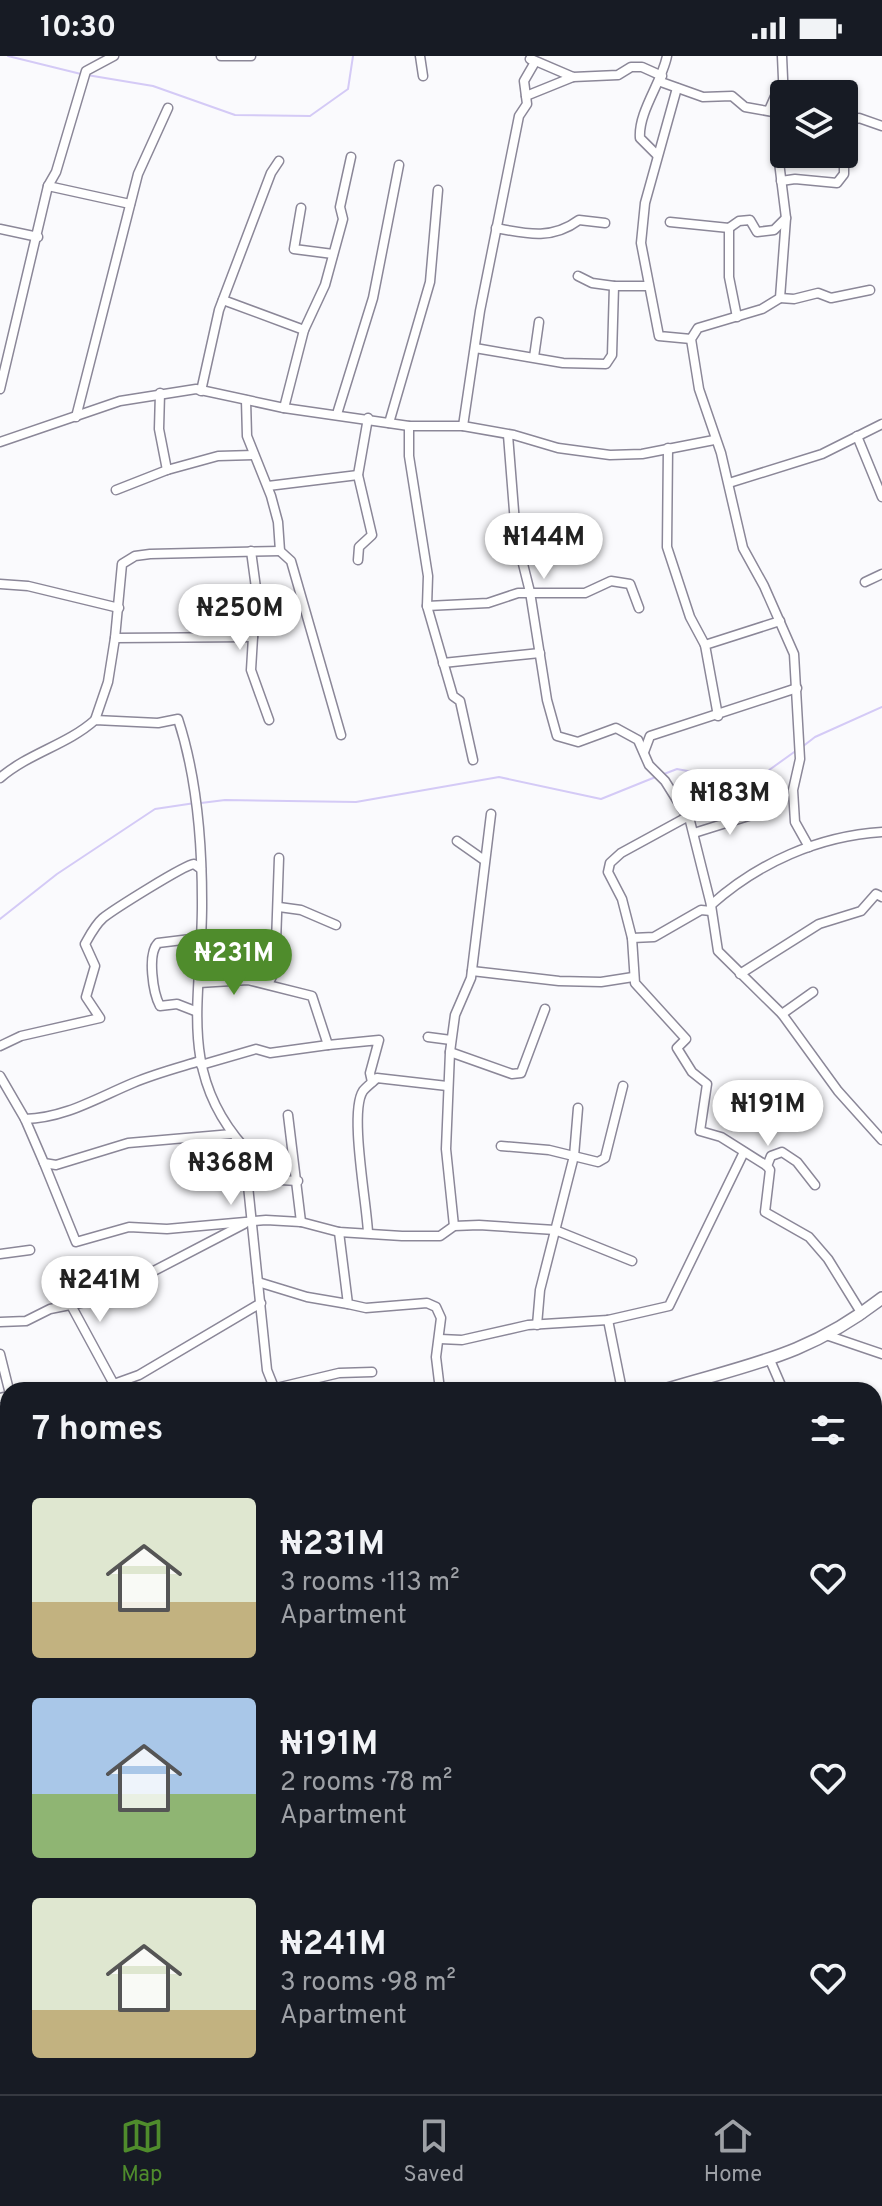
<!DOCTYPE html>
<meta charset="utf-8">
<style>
body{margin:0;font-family:Overpass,sans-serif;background:#242831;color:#f1f3f6;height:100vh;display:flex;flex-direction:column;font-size:30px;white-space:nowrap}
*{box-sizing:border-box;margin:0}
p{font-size:26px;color:#9ea1a6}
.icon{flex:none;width:44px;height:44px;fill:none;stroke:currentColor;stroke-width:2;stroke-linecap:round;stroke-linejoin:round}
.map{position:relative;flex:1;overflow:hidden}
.drawer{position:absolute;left:0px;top:1326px;width:882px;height:712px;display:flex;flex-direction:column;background:#171b24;border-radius:24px 24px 0 0;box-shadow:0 2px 6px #0004}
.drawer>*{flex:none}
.controls{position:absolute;left:770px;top:24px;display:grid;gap:16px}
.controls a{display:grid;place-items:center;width:88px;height:88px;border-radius:8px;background:#171b24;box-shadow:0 2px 6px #0004;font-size:40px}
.price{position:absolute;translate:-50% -68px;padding:0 18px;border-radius:28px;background:#fff;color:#222;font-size:26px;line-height:52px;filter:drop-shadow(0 2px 4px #0008)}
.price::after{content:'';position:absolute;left:50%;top:48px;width:24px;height:18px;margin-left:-12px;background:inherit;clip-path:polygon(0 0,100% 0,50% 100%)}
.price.on{background:#4f8c2c;color:#fff}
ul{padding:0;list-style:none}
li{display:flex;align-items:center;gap:24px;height:200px;padding:0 32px}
li span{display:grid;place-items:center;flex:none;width:224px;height:160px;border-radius:8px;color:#555}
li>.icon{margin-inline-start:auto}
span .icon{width:96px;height:96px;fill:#fffc;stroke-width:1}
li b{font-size:34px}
h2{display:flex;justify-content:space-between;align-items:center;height:96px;padding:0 32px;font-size:34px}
.status{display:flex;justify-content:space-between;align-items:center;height:56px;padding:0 40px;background:#171b24;direction:ltr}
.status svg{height:22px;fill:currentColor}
.tab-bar{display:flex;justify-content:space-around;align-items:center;height:112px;border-top:2px solid #363941;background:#171b24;font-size:22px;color:#9ea1a6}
.tab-bar a{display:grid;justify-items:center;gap:4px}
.tab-bar .on{color:#4f8c2c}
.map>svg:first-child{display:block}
</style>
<div class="status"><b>10:30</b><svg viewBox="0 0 49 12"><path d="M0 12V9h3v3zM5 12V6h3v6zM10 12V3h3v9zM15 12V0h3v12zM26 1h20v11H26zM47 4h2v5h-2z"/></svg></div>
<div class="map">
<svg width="882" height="2038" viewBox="0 0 882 2038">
<rect width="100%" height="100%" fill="#fafafd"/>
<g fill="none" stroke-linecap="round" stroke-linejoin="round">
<g stroke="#d4caf6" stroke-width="2">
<path d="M8 0 81 18"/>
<path d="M87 19 153 30 235 59 310 60 348 33 353 0"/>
<path d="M802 691 815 681 882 651"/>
<path d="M664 718 677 713 751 727 797 694"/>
<path d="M201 747 225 744 356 746 499 721 601 743 658 720"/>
<path d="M0 863 57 818 155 753 195 747"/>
<path d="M0 2006 8 2003"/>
<path d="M874 2020 882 2016"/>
<path d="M548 2030 740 2038"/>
<path d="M184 2038 185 2030"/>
<path d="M832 2038 850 2030"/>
</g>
<defs>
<g id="minor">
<path d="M221 0H251"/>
<path d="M420 0 423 20"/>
<path d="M782 0 784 45"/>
<path d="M531 3 573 21 618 19 631 11H642L662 20"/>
<path d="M661 26 703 41 732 40 745 51 784 58"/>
<path d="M677 32 645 147 641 187 659 280 691 283"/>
<path d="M526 40 573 21"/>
<path d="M769 54 780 29"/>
<path d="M844 68 859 62 882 70"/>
<path d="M784 87 779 106 786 162 780 242 762 253 698 272 691 283 699 333 721 397 743 492 764 530 794 598 800 703 793 734 795 766 809 791"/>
<path d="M829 98V105"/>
<path d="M657 99 640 82C638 56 662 26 667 0"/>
<path d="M781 125 795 123 837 127 844 118V92"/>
<path d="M48 130 130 148"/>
<path d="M301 152 294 193 333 198"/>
<path d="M670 166 729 172 739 165 750 164 757 176 774 174 786 162"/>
<path d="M496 172C527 178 552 184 579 164L605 167"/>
<path d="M729 172V221L737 261"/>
<path d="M0 173 38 181"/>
<path d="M578 220 592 227 614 230"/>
<path d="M780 242 794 243 818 237 831 242 870 234"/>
<path d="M223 244 304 274"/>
<path d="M475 292 563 307 606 308 612 299 614 230H648"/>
<path d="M534 301 539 266"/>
<path d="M0 333 48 130 56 116 86 15 114 0"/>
<path d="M201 335 219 254 271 117 279 105"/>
<path d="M246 344 247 380 271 440 278 466 280 495 291 505 341 679"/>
<path d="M284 352 304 274 325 229 343 163 340 151 351 101"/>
<path d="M337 358 373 242 399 109"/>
<path d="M76 361 138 118 168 52"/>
<path d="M389 367 430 226 438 134"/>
<path d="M409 370V400L428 520 427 550 453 640 460 645 473 704"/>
<path d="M463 370 480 255 519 60 527 48 524 25 535 6 530 3"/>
<path d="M508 379 516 480 530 536 547 644 557 680 578 686 616 672 638 684 649 709 665 725 690 765 711 849 718 895 782 958 838 1035 882 1084"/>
<path d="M857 380 882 441"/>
<path d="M0 386 120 345 196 333 284 352 409 370H463L514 379 558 392 610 399 642 398 714 384"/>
<path d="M668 392 667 491 690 561 705 589"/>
<path d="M167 414 218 400 254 399"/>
<path d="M729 427 822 398 882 368"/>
<path d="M268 430 358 419"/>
<path d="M116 434 167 414 159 373 160 337"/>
<path d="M358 504 359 491 372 479 358 419 368 362"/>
<path d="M865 526 882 518"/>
<path d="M0 528 28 530 119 552"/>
<path d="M427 550 488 547 518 537H585L611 525 630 528 639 552"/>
<path d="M253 581 251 614 269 664"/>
<path d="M115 582 253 581 256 532 251 495"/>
<path d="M443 607 540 597"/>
<path d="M718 660 705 589 780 565"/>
<path d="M95 664 108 626 115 582 122 508 135 500 150 498 280 495"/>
<path d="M644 696 650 680 797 632"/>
<path d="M0 722C29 697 67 689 95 664L158 667 178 663C197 721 202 785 202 845 203 937 175 1014 244 1091L267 1314 275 1334"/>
<path d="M687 761 621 797 610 807 608 816 622 843 632 882 635 927 686 983 677 992 692 1016 707 1028 700 1075 721 1081 767 1110 770 1114 765 1156 809 1181 828 1203 862 1258"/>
<path d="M694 777 758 757"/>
<path d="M457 785 484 804"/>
<path d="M711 849C758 807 818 780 882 776"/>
<path d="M279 851 301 854 336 869"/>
<path d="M632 882 654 881 701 854 711 855"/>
<path d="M472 915 559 925 601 926 633 921"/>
<path d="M740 918 819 868 861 855 876 838 882 841"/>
<path d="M199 927 248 924 312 940 328 989 379 984 370 1017 372 1026"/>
<path d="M268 928 275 915 279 802"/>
<path d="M195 955 177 948 160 950C153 937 147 898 158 887L199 882"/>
<path d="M782 958 813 936"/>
<path d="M428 981 451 984"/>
<path d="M0 990 21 980 100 962 86 941 95 910 85 888C90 879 95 869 103 862 113 854 184 809 194 808L201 813"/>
<path d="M450 996 512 1018 521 1017 545 953"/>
<path d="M201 1009 256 993 270 997 328 989"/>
<path d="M0 1020 25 1063 44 1107 56 1109 128 1087 232 1078"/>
<path d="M288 1059 301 1166"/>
<path d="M25 1063C65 1062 97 1042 133 1027 154 1018 177 1012 200 1005"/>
<path d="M501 1090 549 1094 598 1106 605 1102 623 1030"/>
<path d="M44 1107 76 1186 129 1171 167 1173 266 1164 301 1166 339 1176 402 1180H440L454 1170 479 1169 555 1174 632 1205"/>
<path d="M767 1110 771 1100 782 1096 797 1106 815 1129"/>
<path d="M247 1122 298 1125"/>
<path d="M454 1170 446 1093 450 996 455 959 471 922 491 758"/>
<path d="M339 1176 348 1248 366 1252 427 1247 436 1251 441 1262 436 1301 440 1334"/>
<path d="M368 1177C367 1148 349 1056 363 1035 367 1030 373 1026 377 1022L447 1030"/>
<path d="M0 1198 30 1194"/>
<path d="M60 1211 72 1251 117 1334"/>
<path d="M258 1226 307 1241 348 1248"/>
<path d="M608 1264 622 1334"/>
<path d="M0 1266 26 1265 50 1253 100 1243 244 1168"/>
<path d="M537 1269 540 1234 574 1100 578 1052"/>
<path d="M829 1280 882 1298"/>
<path d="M440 1283 462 1284 528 1269 608 1264 669 1250 744 1096"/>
<path d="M0 1298 9 1334"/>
<path d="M770 1304 783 1334"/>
<path d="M114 1328 139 1319 261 1247"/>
<path d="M268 1334 339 1317 372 1316"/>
<path d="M0 1342 8 1340"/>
<path d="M0 1424H8"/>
<path d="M874 1435 882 1438"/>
<path d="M0 1473 8 1471"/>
<path d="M874 1533 882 1530"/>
<path d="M0 1647 7 1667"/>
<path d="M874 1715 882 1706"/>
<path d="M874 1730 882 1741"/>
<path d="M874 1782 882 1763"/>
<path d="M5 1783 8 1736"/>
<path d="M0 1829 8 1858"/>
<path d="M874 1933 879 1930"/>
<path d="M60 2030 61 2038"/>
<path d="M140 2030 143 2038"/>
<path d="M288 2030 298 2038"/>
<path d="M388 2038 389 2030"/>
</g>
<g id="secondary">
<path d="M664 1334C750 1308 808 1300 882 1242"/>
<path d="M0 1621 8 1618"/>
</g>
</defs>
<use href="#minor" stroke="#8b8798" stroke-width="11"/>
<use href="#secondary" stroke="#8b8798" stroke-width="14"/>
<use href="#minor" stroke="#fff" stroke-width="8"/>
<use href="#secondary" stroke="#fff" stroke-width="11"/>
</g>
</svg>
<div class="controls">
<a><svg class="icon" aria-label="layers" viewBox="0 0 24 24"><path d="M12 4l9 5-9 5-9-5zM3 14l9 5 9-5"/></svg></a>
</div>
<b class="price" style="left:544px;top:525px">₦144M</b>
<b class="price" style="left:240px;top:596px">₦250M</b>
<b class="price" style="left:730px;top:781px">₦183M</b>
<b class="price on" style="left:234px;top:941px">₦231M</b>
<b class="price" style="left:768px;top:1092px">₦191M</b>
<b class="price" style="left:231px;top:1151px">₦368M</b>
<b class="price" style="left:100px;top:1268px">₦241M</b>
<section class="drawer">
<h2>7 homes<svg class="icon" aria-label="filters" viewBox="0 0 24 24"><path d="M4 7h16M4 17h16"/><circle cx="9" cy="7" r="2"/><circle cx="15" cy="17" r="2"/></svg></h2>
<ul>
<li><span style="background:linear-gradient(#dfe7d0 65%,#c2b280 0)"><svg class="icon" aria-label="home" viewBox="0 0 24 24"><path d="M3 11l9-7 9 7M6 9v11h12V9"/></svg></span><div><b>₦231M</b><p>3 rooms · 113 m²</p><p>Apartment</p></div><svg class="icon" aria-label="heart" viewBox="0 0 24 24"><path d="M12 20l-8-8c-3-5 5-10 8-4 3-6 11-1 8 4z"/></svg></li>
<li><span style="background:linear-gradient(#a9c7e8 60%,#8fb573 0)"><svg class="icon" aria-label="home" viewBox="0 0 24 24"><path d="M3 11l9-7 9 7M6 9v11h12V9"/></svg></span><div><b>₦191M</b><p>2 rooms · 78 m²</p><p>Apartment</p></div><svg class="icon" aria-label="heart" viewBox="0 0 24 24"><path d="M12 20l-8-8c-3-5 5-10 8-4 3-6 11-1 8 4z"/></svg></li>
<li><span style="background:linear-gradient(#dfe7d0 70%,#c2b280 0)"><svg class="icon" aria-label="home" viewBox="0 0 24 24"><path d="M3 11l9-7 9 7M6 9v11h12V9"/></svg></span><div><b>₦241M</b><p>3 rooms · 98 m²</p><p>Apartment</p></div><svg class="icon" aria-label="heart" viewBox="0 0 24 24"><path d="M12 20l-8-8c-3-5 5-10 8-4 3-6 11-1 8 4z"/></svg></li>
</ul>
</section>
</div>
<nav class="tab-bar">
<a class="on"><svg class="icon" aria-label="map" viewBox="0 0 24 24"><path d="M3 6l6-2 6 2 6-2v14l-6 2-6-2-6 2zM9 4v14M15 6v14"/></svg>Map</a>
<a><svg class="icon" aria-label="saved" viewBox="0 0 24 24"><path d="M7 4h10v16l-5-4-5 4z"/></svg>Saved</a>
<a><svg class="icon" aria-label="home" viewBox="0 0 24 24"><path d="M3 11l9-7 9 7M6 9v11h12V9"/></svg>Home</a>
</nav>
